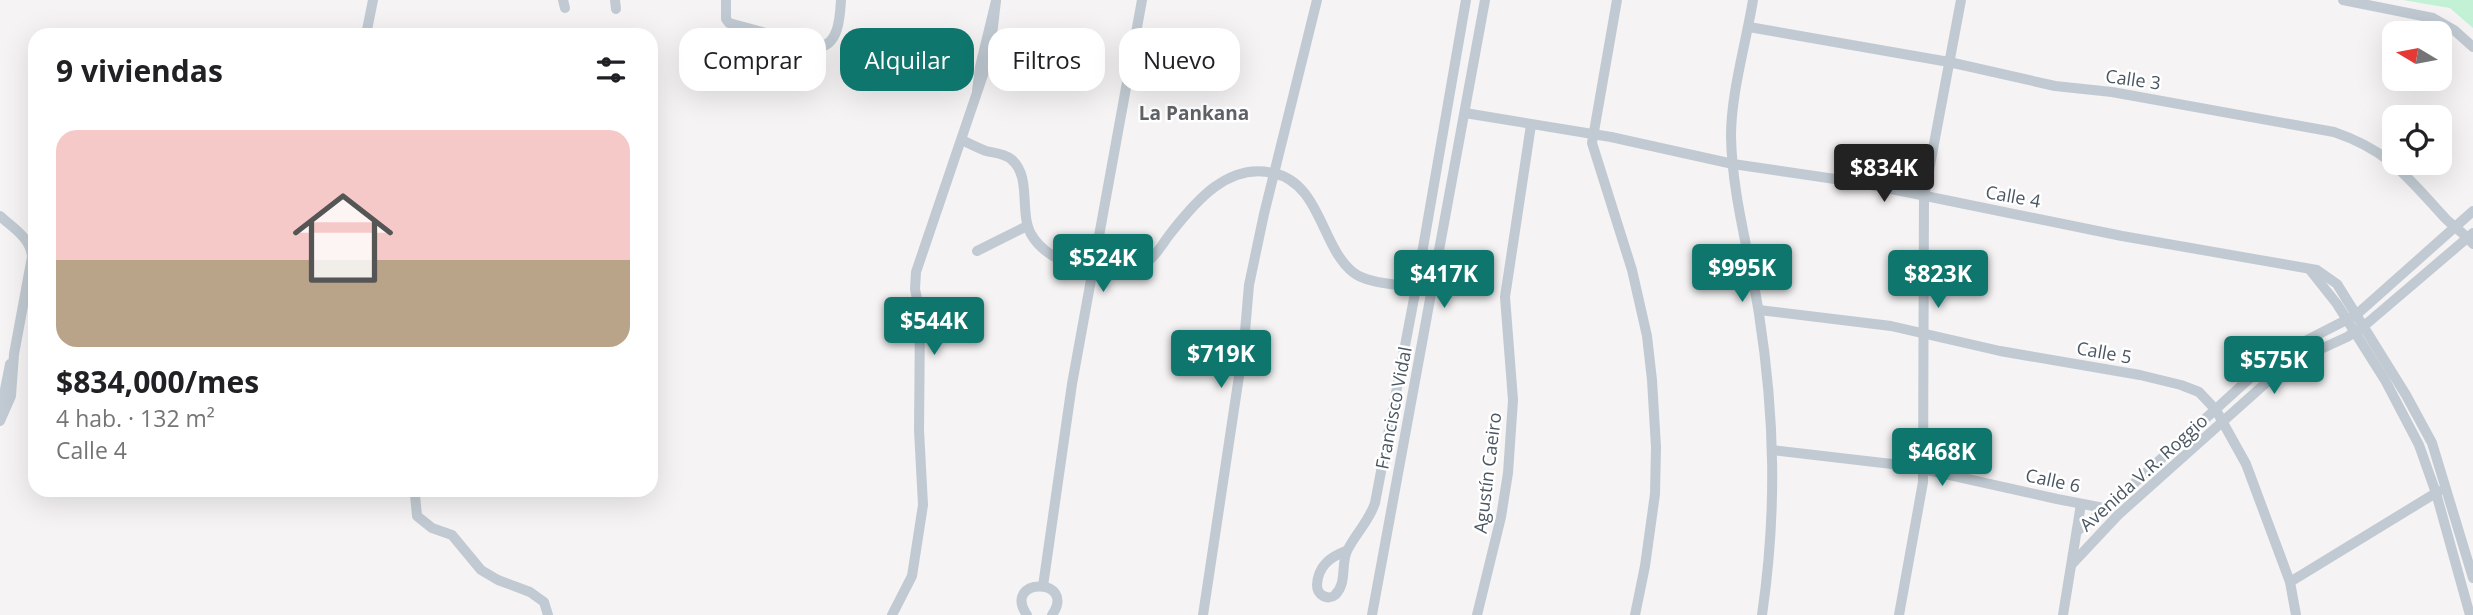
<!DOCTYPE html>
<html lang="es">
<meta charset="utf-8">
<style>
body{margin:0;font-family:"Open Sans",sans-serif;background:#f2f2f2;color:#202124;height:100vh;display:flex;flex-direction:column;font-size:26px;white-space:nowrap}
*{box-sizing:border-box;margin:0}
p{font-size:23px;color:#757577}
.icon{flex:none;width:38px;height:38px;fill:none;stroke:currentColor;stroke-width:2;stroke-linecap:round;stroke-linejoin:round}
.map{position:relative;flex:1;overflow:hidden}
.side{position:absolute;left:28px;top:28px;width:630px;height:469px;display:flex;flex-direction:column;background:#fff;border-radius:21px;box-shadow:0 7px 28px #0002}
.side>*{flex:none}
.hud{position:absolute;left:679px;top:28px;width:665px;height:63px;display:flex;gap:14px}
.needle{width:46px;rotate:280deg}
.controls{position:absolute;left:2382px;top:21px;display:grid;gap:14px}
.controls a{display:grid;place-items:center;width:70px;height:70px;border-radius:14px;background:#fff;box-shadow:0 7px 28px #0002;font-size:35px}
.price{position:absolute;translate:-50% -60px;padding:0 16px;border-radius:7px;background:#0f766e;color:#fff;font-size:23px;line-height:46px;filter:drop-shadow(0 2px 4px #0008)}
.price::after{content:'';position:absolute;left:50%;top:42px;width:21px;height:16px;margin-left:-10px;background:inherit;clip-path:polygon(0 0,100% 0,50% 100%)}
.price.current{background:#222;color:#fff}
ul{padding:0;list-style:none}
li{display:grid;align-content:center;gap:14px;height:371px;padding:0 28px}
li span{display:grid;place-items:center;height:217px;border-radius:21px;color:#555}
li>.icon{margin-inline-start:auto}
span .icon{width:126px;height:126px;fill:#fffc;stroke-width:1}
li b{font-size:30px}
h2{display:flex;justify-content:space-between;align-items:center;height:84px;padding:0 28px;font-size:30px}
.pill{padding:0 24px;border-radius:21px;background:#fff;box-shadow:0 7px 28px #0002;font-size:24px;line-height:63px}
.pill.current{background:#0f766e;color:#fff}
.map>svg:first-child{display:block}
</style>
<div class="map">
<svg width="2473" height="615" viewBox="0 0 2473 615">
<rect width="100%" height="100%" fill="#f5f3f3"/>
<path fill="#c3f1d5" d="M2403 0H2473V28L2450 8Z"/>
<g fill="none" stroke-linecap="round" stroke-linejoin="round">
<g stroke="#c1cad2" stroke-width="10">
<path d="M563 0 565 8"/>
<path d="M615 0 616 9"/>
<path d="M726 0V19L729 23 818 47C839 46 840 16 841 0"/>
<path d="M1617 0 1592 143 1632 270 1647 336 1652 380 1656 447 1655 494 1645 566 1635 615"/>
<path d="M1753 0C1746 43 1731 93 1731 136 1732 196 1750 255 1759 314 1775 417 1777 512 1762 615"/>
<path d="M2343 0 2433 18 2454 30 2473 47"/>
<path d="M1749 27 1949 62 2055 86 2112 92 2334 132C2390 151 2407 177 2445 218 2454 227 2465 234 2473 244"/>
<path d="M366 35 373 0"/>
<path d="M1465 113 1611 137 1733 164 1862 183 2122 236 2317 270 2337 284 2406 395 2432 443 2473 578"/>
<path d="M962 140C970 144 978 148 986 151 994 153 1004 153 1011 159 1032 176 1019 212 1031 234 1036 243 1045 251 1053 256 1072 266 1129 275 1147 262 1156 256 1163 243 1170 234 1195 202 1228 162 1273 173 1321 183 1321 248 1354 273 1369 284 1397 284 1416 288"/>
<path d="M0 216C13 228 31 238 32 257L14 354 11 396 0 421"/>
<path d="M977 251 1027 226"/>
<path d="M2310 270 2337 304 2385 380 2419 445 2436 493 2470 615"/>
<path d="M1759 310 1891 326 2000 351 2140 375 2181 385 2199 392 2216 410 2246 464 2290 582 2296 615"/>
<path d="M0 415 10 364"/>
<path d="M1772 450 1909 466 2057 499 2109 509"/>
<path d="M417 490 415 495 417 516 432 528 452 535 481 570 498 580 530 592 544 602 548 615"/>
<path d="M2077 531 2107 508 2272 358 2356 315 2473 211"/>
<path d="M1346 551C1330 557 1318 566 1317 585 1317 595 1328 601 1335 595 1348 583 1340 562 1348 549 1357 532 1369 521 1375 503L1416 288 1466 0"/>
<path d="M2072 564 2118 515 2286 365 2347 337 2364 326 2473 233"/>
<path d="M2290 582 2439 491"/>
<path d="M1043 586 1072 384 1142 0"/>
<path d="M892 615 912 576 923 505 919 430 920 315 915 289 916 272 984 72 990 52 996 1 980 67 977 91"/>
<path d="M1027 615C1001 577 1078 577 1052 615"/>
<path d="M1203 615 1244 343 1249 285 1264 214 1317 0"/>
<path d="M1372 615 1485 0"/>
<path d="M1477 615 1501 517 1508 473 1513 400 1505 297 1531 125"/>
<path d="M1899 615 1923 482 1924 197 1961 0"/>
<path d="M2063 615 2081 504"/>
</g>
</g>
<g text-anchor="middle" stroke-width="5" stroke-linejoin="round" paint-order="stroke">
<g font-size="18" fill="#4a5661" stroke="#fff">
<text transform="translate(2133 80) rotate(8)" y="6">Calle 3</text>
<text transform="translate(2013 197) rotate(10)" y="6">Calle 4</text>
<text transform="translate(2104 353) rotate(10)" y="6">Calle 5</text>
<text transform="translate(1394 408) rotate(-79)" y="6">Francisco Vidal</text>
<text transform="translate(1488 473) rotate(-83)" y="6">Agustín Caeiro</text>
<text transform="translate(2144 473) rotate(-42)" y="6">Avenida V.R. Roggio</text>
<text transform="translate(2053 481) rotate(12)" y="6">Calle 6</text>
</g>
<g font-size="19" font-weight="bold" fill="#5f6368" stroke="#fff">
<text x="1194" y="120">La Pankana</text>
</g>
</g>
</svg>
<div class="controls">
<a><svg class="needle" viewBox="-14 -14 28 28"><path d="M0-13l5 13h-10z" fill="#e53935"/><path d="M0 13l5-13h-10z" fill="#757577"/></svg></a>
<a><svg class="icon" aria-label="locate" viewBox="0 0 24 24"><circle cx="12" cy="12" r="6"/><path d="M12 2v4M12 18v4M2 12h4M18 12h4"/></svg></a>
</div>
<b class="price current" style="left:1884px;top:204px">$834K</b>
<b class="price" style="left:1103px;top:294px">$524K</b>
<b class="price" style="left:1742px;top:304px">$995K</b>
<b class="price" style="left:1444px;top:310px">$417K</b>
<b class="price" style="left:1938px;top:310px">$823K</b>
<b class="price" style="left:934px;top:357px">$544K</b>
<b class="price" style="left:1221px;top:390px">$719K</b>
<b class="price" style="left:2274px;top:396px">$575K</b>
<b class="price" style="left:1942px;top:488px">$468K</b>
<div class="hud">
<a class="pill">Comprar</a>
<a class="pill current">Alquilar</a>
<a class="pill">Filtros</a>
<a class="pill">Nuevo</a>
</div>
<section class="side">
<h2>9 viviendas<svg class="icon" aria-label="filters" viewBox="0 0 24 24"><path d="M4 7h16M4 17h16"/><circle cx="9" cy="7" r="2"/><circle cx="15" cy="17" r="2"/></svg></h2>
<ul>
<li><span style="background:linear-gradient(#f6c9c9 60%,#b9a48a 0)"><svg class="icon" aria-label="home" viewBox="0 0 24 24"><path d="M3 11l9-7 9 7M6 9v11h12V9"/></svg></span><div><b>$834,000/mes</b><p>4 hab. · 132 m²</p><p>Calle 4</p></div></li>
</ul>
</section>
</div>
